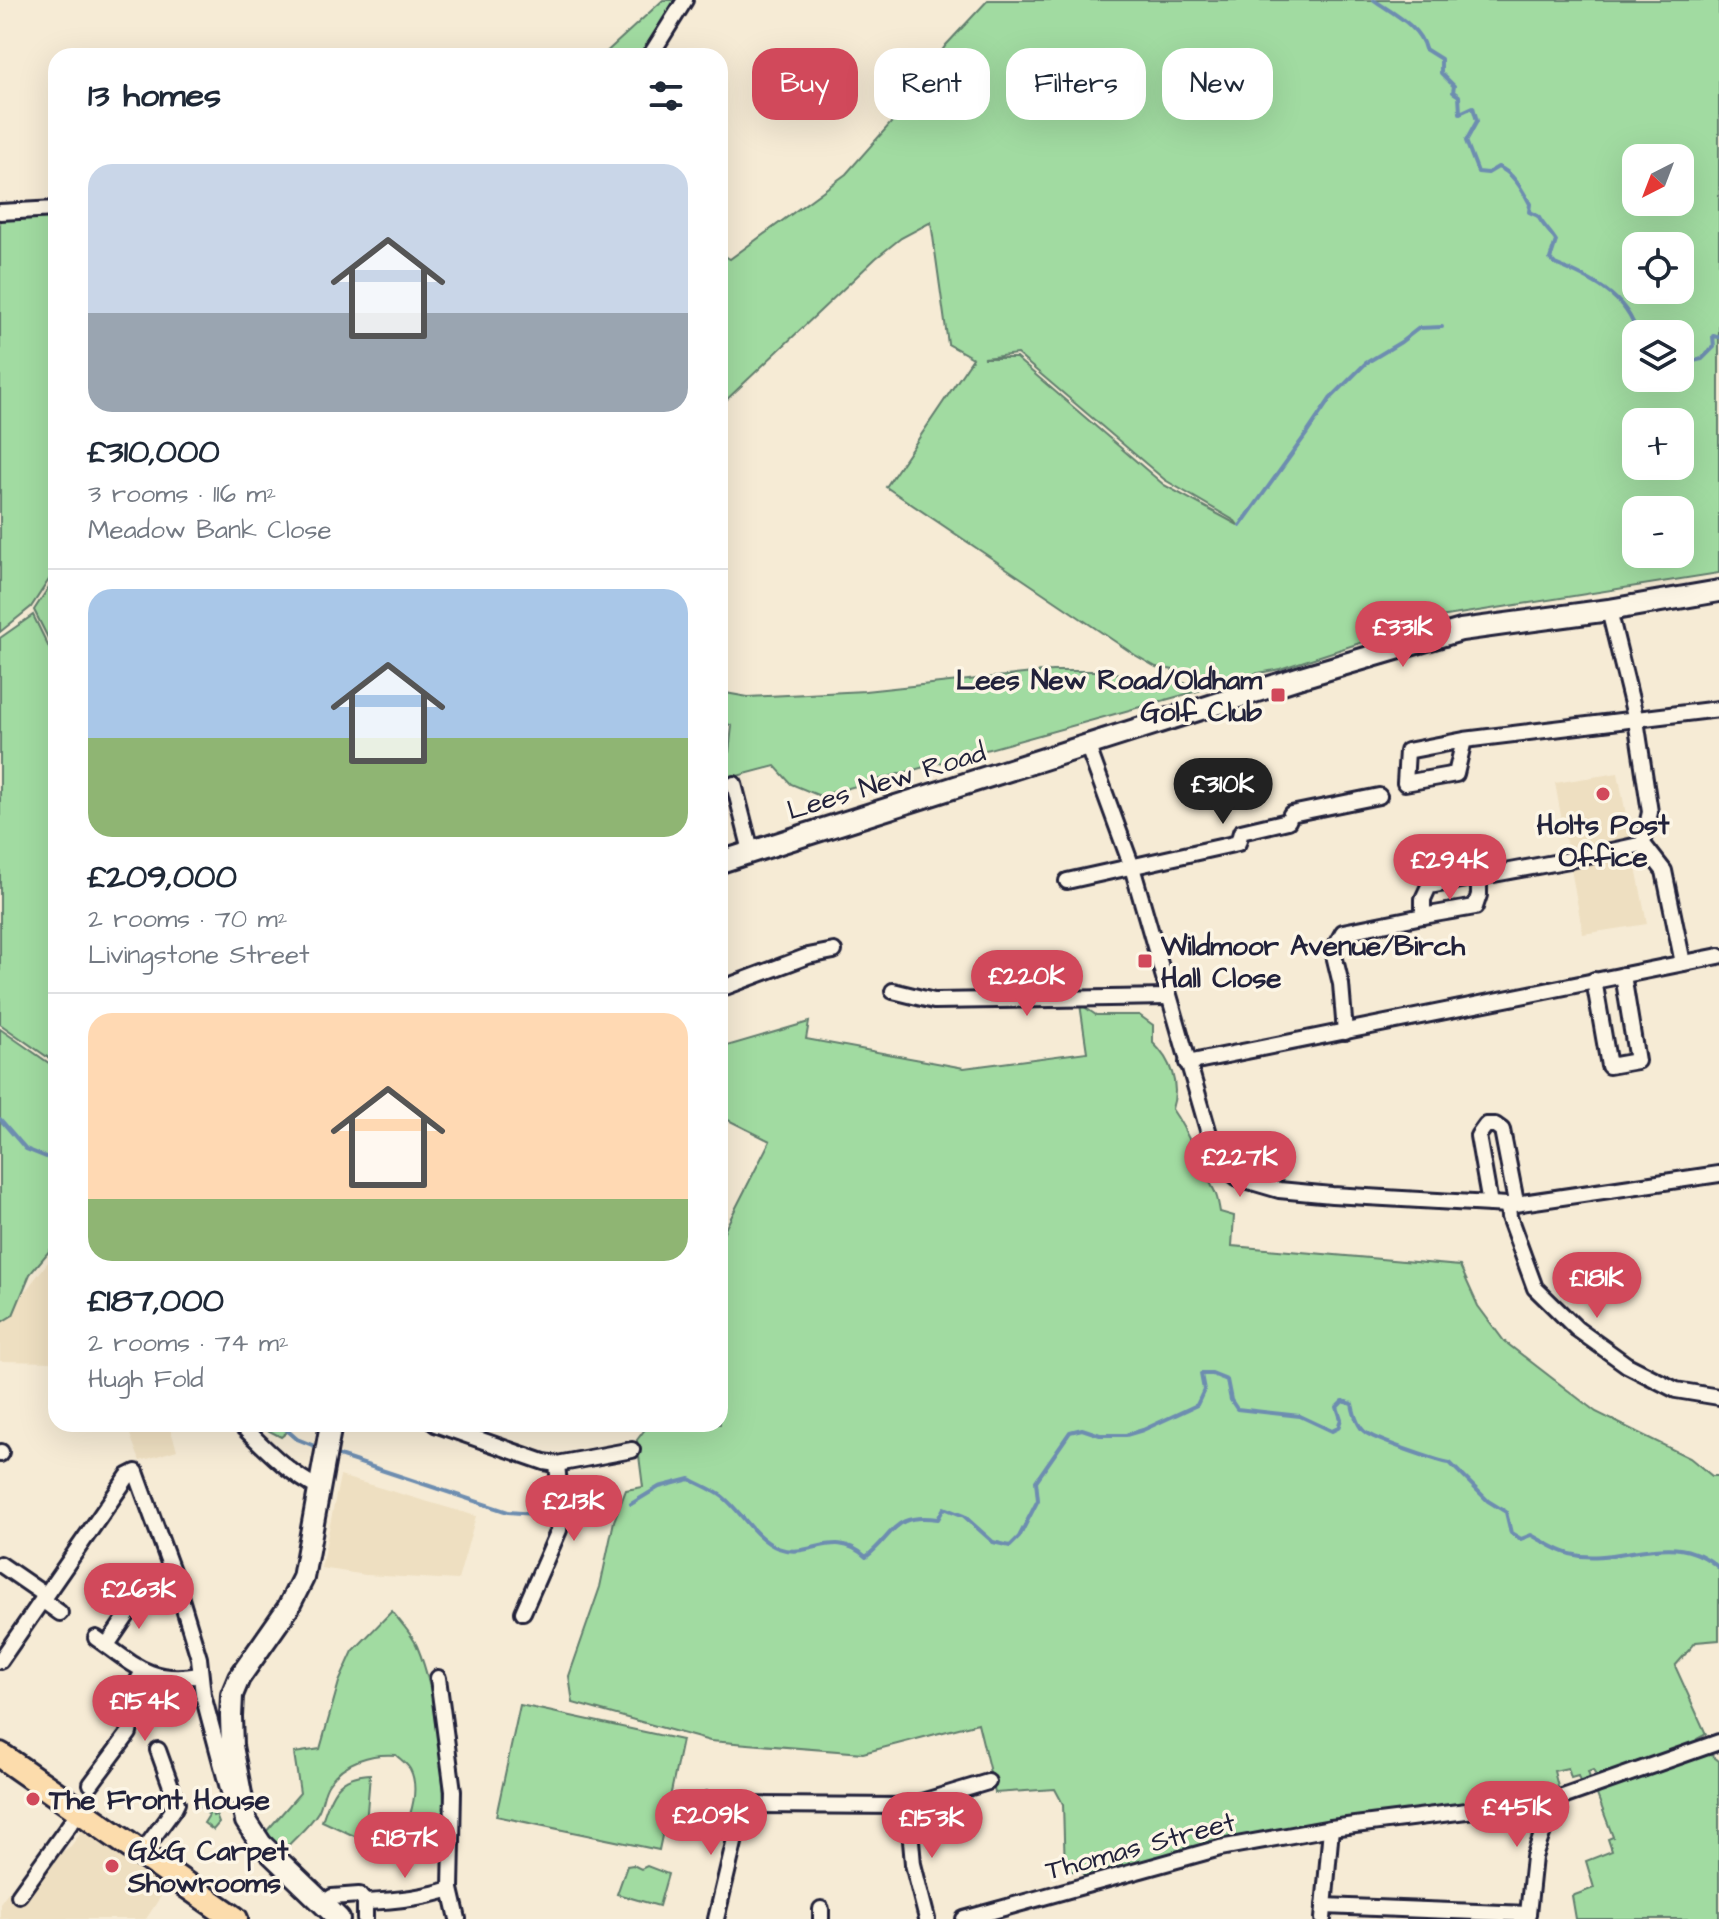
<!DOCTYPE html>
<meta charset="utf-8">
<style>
body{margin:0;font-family:"Architects Daughter",sans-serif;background:#f6f6f7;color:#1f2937;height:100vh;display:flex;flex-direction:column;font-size:30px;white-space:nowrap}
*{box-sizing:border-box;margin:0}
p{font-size:26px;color:#747a83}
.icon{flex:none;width:44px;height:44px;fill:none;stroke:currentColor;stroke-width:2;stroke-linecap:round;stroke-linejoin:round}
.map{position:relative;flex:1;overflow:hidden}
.sheet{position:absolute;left:48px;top:48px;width:680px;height:1384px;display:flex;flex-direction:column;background:#fff;border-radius:24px;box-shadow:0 8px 32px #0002}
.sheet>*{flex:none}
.guide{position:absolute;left:752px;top:48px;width:760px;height:72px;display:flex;gap:16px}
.needle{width:52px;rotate:222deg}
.buttons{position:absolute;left:1622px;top:144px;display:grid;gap:16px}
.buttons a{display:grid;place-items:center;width:72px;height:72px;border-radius:16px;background:#fff;box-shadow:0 8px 32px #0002;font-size:40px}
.price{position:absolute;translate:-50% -68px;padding:0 18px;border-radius:28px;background:#d1495b;color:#fff;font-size:26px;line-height:52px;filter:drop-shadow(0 2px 4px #0008)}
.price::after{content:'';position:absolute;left:50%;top:48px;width:24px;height:18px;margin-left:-12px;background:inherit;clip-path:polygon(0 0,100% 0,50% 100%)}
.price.active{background:#222;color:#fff}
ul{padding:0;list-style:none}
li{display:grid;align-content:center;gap:16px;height:424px;padding:0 40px}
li+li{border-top:2px solid #e0e1e3}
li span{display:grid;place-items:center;height:248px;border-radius:24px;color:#555}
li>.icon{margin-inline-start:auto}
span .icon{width:144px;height:144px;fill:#fffc;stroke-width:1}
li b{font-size:34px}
h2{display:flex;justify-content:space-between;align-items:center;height:96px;padding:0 40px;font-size:34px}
.chip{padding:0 28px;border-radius:24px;background:#fff;box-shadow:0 8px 32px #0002;font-size:28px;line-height:72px}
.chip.active{background:#d1495b;color:#fff}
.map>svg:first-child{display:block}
</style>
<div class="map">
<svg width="1719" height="1919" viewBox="0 0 1719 1919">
<rect width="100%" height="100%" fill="#f6ebd5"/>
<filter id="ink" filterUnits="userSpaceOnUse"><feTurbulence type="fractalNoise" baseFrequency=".0125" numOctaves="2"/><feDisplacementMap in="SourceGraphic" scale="16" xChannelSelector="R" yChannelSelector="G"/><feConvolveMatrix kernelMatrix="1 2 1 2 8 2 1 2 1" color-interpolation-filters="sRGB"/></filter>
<g filter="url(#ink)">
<g fill="#eedfc1">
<path d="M1618 773 1647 924 1583 934 1555 783Z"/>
<path d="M56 1252V1362L0 1361V1310L16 1303Z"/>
<path d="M126 1424H182L170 1428 177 1450 140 1461Z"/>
<path d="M340 1476 476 1516 458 1580 366 1575 321 1568Z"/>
<path d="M83 1829 167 1887 146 1919H0V1903L8 1892 24 1902 57 1855 71 1846Z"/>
</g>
<g fill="#a1dba1" stroke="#627e6e" stroke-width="2" fill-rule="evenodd">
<path d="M663 0H676L639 56H602Z"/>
<path d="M988 0H1719V573L1440 617 1280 669 1228 679 1156 667 1135 655 886 487 973 358 948 344 931 222 901 238 876 258 720 406V253L730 259 846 174 891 123 946 45ZM1636 158H1680V202H1636ZM1636 246H1680V290H1636ZM1636 334H1680V378H1636ZM1017 354 1165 480 1235 521 1238 525 1164 485 1016 358H984ZM1636 422H1680V466H1636ZM1636 510H1680V554H1636Z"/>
<path d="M56 214V569L31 607 0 632V219Z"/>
<path d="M56 576V654L34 610Z"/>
<path d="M33 615 56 662V1063L0 1024V638Z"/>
<path d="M1052 671H1100L1212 687 820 796 791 784 775 766 726 779 732 726 720 720V692L748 697 865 691Z"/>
<path d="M1080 1004 1096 1015H1139L1153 1025V1043C1171 1060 1180 1085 1172 1109 1189 1133 1194 1153 1207 1177 1215 1192 1217 1193 1220 1212L1234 1216 1232 1246 1460 1266 1478 1306 1504 1341 1596 1412 1690 1458 1712 1476H1719V1640L1696 1642 1675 1666 1706 1734 1697 1739 1693 1749 1598 1780 1593 1770 1588 1772 1591 1781 1581 1785 1578 1776 1571 1778 1568 1768 1554 1771 1559 1791 1321 1825 1086 1880 1081 1870 1065 1872 1063 1804 1055 1789 995 1793 978 1723 863 1753 710 1741 573 1703 569 1676 600 1587 614 1521 626 1490 643 1487 637 1440 649 1424H720V1239L770 1141 720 1116V1048L809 1022 806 1039 964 1068 1087 1052Z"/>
<path d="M0 1029 56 1068V1243L30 1274 13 1315 0 1323Z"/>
<path d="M256 1424H297L281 1437Z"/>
<path d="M392 1611C400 1622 412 1634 417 1646 440 1701 443 1778 446 1837L404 1832C411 1814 420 1788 410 1769 407 1764 400 1759 396 1755 372 1753 344 1761 329 1783 323 1791 323 1803 318 1812 310 1826 294 1838 284 1850L265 1833 300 1793 294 1753 320 1749 339 1682 353 1651Z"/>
<path d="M520 1705 682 1740 659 1850 496 1816Z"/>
<path d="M1710 1754 1719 1761V1919H1576L1572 1896 1594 1888 1586 1861 1612 1851 1608 1839 1613 1837 1596 1792Z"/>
<path d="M370 1774 366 1824 394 1826 378 1847 322 1821C332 1792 337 1776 370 1774Z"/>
<path d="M208 1800 213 1816 216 1815 219 1823 213 1830 204 1823 209 1815 195 1802Z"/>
<path d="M633 1865 641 1869 647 1866 668 1874 659 1906 617 1894 627 1866Z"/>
</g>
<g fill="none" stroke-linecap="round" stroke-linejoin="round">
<g stroke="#6d8db0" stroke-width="4">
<path d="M1374 0C1392 13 1420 26 1425 49L1441 59V73L1454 86 1453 92 1459 96 1460 113 1473 107 1477 121 1466 141 1478 172 1488 173 1498 167C1513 172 1523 191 1530 204L1529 212 1538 216C1543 226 1550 231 1556 241L1550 259 1555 264C1589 278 1627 295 1637 334"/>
<path d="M1680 364 1702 359 1714 347 1713 336 1719 337"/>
<path d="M1240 526 1307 433 1330 399 1366 363 1401 342 1419 328 1442 327"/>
<path d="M0 1119 26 1149 56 1161"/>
<path d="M280 1424 297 1439 322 1449"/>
<path d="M333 1454 508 1512 548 1515"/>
<path d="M631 1504 659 1487 690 1479C701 1485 714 1490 723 1497 741 1511 755 1539 778 1548 810 1560 834 1527 866 1557 896 1533 892 1513 938 1519L944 1508 964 1516 993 1542 1010 1546 1019 1537 1038 1500 1036 1481 1070 1432 1082 1429 1100 1435H1126L1143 1430 1197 1405 1204 1390 1201 1374H1212L1227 1380 1231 1400 1237 1409 1300 1416 1332 1431 1338 1428 1341 1419 1337 1407 1343 1401 1352 1404C1354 1414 1357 1426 1365 1432 1373 1439 1440 1462 1450 1463L1488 1501 1506 1512 1511 1533 1521 1539 1531 1535C1543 1541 1557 1551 1570 1554 1620 1567 1673 1525 1719 1568"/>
</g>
<defs>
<g id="street">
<path d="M650 56 685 0"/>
<path d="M0 212 56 209"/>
<path d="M1609 610 1636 720 1650 812 1643 844 1664 871 1683 963"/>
<path d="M1464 740 1456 774 1405 783 1407 751 1464 740 1719 709"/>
<path d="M1088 747 1132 867 1210 1137 1228 1170 1238 1178 1279 1190 1332 1195 1508 1205 1719 1174"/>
<path d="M734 784 751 851"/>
<path d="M1067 881 1238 843 1241 832 1288 821 1291 814 1379 796"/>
<path d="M1423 916 1475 907 1479 895V878"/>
<path d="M1594 980 1609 1066 1637 1061 1623 975"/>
<path d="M720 989 808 956 834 951"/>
<path d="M893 991 934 1001 1168 997"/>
<path d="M1345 1032 1341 984 1334 955 1337 943 1343 932 1423 916V899L1429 886 1575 859 1643 844"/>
<path d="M1187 1063 1719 956"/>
<path d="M1490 1204 1478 1136 1486 1125H1495L1502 1130 1516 1202"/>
<path d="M1508 1205 1509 1217 1535 1288 1577 1329 1627 1365 1676 1390 1719 1397"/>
<path d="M240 1424C265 1448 288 1473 320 1489"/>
<path d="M435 1424 544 1462 557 1464 632 1450"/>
<path d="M0 1454 1 1452"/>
<path d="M0 1564 45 1595"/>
<path d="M42 1600 60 1613"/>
<path d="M523 1612 559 1530 561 1506 557 1464"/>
<path d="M96 1638C135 1665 149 1684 200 1675"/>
<path d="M107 1645 141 1595"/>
<path d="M0 1661 128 1476 136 1472 175 1579 199 1658 203 1695 229 1792 239 1793"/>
<path d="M438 1678 453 1791 451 1889 458 1919"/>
<path d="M91 1784 129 1733 133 1713 131 1693 143 1671"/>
<path d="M708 1800 743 1805 908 1806 988 1782"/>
<path d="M908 1806 913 1864 927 1919"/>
<path d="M141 1854 174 1809 177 1803 158 1750"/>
<path d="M19 1895 80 1810"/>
<path d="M365 1902V1919"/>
<path d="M324 1903 332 1897 359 1895 365 1902C394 1901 423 1898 451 1889"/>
<path d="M1324 1906 1528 1914 1534 1857 1554 1800"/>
<path d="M821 1909V1919"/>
<path d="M716 1919 743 1805"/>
<path d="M964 1919 1220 1848 1331 1828 1554 1800 1719 1742"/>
<path d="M1323 1919 1331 1828"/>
</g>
<g id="secondary">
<path d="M720 862 1298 678 1461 630 1609 610 1719 591"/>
<path d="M331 1424 303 1578 288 1608 239 1678 232 1695 231 1717 232 1746 246 1821 261 1844 339 1919"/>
</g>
<path id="primary" d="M0 1755 235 1919"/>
</defs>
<use href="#street" stroke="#22223b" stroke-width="20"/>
<use href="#secondary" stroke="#22223b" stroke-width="26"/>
<use href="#primary" stroke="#22223b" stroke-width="30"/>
<use href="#street" stroke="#fcf5e5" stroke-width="14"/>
<use href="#secondary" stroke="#fcf5e5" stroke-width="20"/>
<use href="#primary" stroke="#fcdcac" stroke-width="24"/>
</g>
</g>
<g fill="#d1495b" stroke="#fcf5e5" stroke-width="3">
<rect x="1270" y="687" width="16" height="16" rx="4"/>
<circle cx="1603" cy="794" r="8"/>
<rect x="1137" y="953" width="16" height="16" rx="4"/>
<circle cx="33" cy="1799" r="8"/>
<circle cx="112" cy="1866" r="8"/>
</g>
<g text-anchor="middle" stroke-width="7" stroke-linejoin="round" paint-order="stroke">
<g font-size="28" font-weight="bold" fill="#22223b" stroke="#fcf5e5" text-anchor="start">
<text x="1262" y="689" text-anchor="end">Lees New Road/Oldham<tspan x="1262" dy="32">Golf Club</tspan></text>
<text x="1603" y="834" text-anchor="middle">Holts Post<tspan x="1603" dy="32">Office</tspan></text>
<text x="1161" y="955">Wildmoor Avenue/Birch<tspan x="1161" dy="32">Hall Close</tspan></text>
<text x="49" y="1809">The Front House</text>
<text x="128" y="1860">G&amp;G Carpet<tspan x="128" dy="32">Showrooms</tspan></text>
</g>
<g font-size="28" fill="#22223b" stroke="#fcf5e5">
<text transform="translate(886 780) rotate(-17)" y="10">Lees New Road</text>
<text transform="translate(1140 1845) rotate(-15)" y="10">Thomas Street</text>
</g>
</g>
</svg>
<div class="buttons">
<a><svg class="needle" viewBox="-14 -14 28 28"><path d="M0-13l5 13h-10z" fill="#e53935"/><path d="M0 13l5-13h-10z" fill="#747a83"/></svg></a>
<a><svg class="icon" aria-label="locate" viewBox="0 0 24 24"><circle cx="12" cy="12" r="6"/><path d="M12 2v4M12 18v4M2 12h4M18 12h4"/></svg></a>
<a><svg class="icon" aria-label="layers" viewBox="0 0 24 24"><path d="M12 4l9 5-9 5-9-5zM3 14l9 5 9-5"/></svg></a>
<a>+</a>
<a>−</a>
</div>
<b class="price" style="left:1403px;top:669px">£331K</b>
<b class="price active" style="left:1223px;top:826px">£310K</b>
<b class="price" style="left:1450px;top:902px">£294K</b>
<b class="price" style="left:1027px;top:1018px">£220K</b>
<b class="price" style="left:1240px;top:1199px">£227K</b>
<b class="price" style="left:1597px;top:1320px">£181K</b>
<b class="price" style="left:574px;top:1543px">£213K</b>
<b class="price" style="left:139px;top:1631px">£263K</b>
<b class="price" style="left:145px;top:1743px">£154K</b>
<b class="price" style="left:1517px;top:1849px">£451K</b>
<b class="price" style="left:711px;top:1857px">£209K</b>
<b class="price" style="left:932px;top:1860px">£153K</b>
<b class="price" style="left:405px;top:1880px">£187K</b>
<div class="guide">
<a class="chip active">Buy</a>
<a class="chip">Rent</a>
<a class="chip">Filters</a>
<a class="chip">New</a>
</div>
<section class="sheet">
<h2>13 homes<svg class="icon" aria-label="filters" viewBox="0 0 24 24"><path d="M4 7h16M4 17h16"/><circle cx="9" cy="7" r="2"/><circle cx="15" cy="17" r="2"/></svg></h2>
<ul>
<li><span style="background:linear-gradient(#c9d6e8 60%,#9aa5b1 0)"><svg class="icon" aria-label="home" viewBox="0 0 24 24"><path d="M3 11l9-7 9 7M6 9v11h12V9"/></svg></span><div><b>£310,000</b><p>3 rooms · 116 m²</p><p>Meadow Bank Close</p></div></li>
<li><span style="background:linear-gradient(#a9c7e8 60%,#8fb573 0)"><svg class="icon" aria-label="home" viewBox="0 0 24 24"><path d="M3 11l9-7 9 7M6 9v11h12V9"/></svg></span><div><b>£209,000</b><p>2 rooms · 70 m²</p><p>Livingstone Street</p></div></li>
<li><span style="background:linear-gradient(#ffd9b3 75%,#8fb573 0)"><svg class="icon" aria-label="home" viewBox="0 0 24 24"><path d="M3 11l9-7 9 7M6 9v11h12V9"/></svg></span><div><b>£187,000</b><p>2 rooms · 74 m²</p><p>Hugh Fold</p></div></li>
</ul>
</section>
</div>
